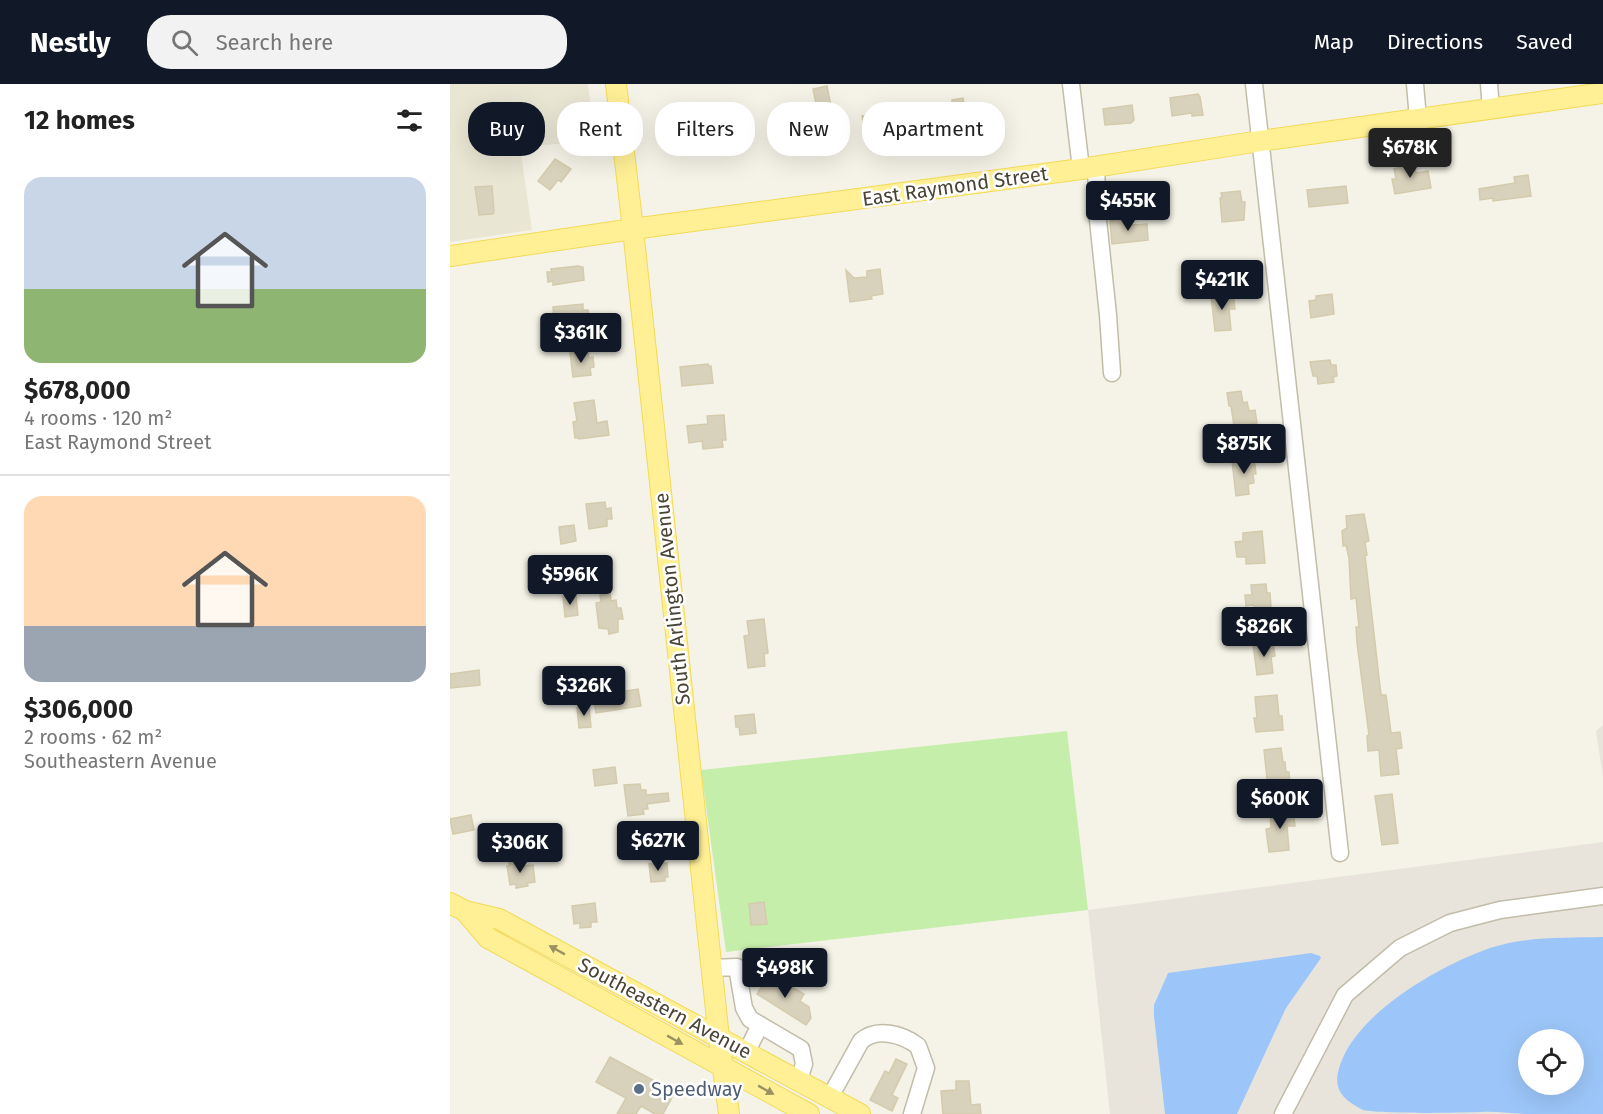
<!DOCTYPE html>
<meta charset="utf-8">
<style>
body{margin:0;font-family:"Fira Sans",sans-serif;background:#f2f2f2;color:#222;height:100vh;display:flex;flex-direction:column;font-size:22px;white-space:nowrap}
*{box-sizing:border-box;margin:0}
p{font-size:20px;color:#767676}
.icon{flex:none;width:33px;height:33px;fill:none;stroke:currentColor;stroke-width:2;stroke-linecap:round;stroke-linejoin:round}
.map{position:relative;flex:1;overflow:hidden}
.sheet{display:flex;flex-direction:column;background:#fff;width:450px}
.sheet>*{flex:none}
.banner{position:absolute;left:18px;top:18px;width:570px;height:54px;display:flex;gap:12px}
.buttons{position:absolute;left:1068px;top:945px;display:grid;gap:12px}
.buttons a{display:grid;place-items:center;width:66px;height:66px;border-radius:50%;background:#fff;box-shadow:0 6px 24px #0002;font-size:30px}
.price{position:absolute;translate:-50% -51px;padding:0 14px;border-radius:6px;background:#111827;color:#fff;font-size:20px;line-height:39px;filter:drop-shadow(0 2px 3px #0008)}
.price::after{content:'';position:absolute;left:50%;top:36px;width:18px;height:14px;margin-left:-9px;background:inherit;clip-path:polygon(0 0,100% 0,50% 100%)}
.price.selected{background:#222;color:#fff}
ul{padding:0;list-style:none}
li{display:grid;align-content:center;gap:12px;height:318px;padding:0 24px}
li+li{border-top:2px solid #e0e0e0}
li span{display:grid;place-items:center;height:186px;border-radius:18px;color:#555}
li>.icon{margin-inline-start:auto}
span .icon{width:108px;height:108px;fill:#fffc;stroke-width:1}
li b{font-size:26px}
h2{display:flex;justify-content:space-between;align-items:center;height:72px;padding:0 24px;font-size:26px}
.pill{padding:0 21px;border-radius:24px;background:#fff;box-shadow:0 6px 24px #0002;font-size:21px;line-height:54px}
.pill.selected{background:#111827;color:#fff}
header{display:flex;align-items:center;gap:36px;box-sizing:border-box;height:84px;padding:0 30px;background:#111827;color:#fff}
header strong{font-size:28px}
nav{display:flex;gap:33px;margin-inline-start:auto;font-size:21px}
.search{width:420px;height:54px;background:#f2f2f2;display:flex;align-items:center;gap:15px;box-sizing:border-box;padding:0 21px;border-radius:24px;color:#767676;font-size:22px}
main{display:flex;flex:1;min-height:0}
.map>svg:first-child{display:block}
</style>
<header>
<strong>Nestly</strong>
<div class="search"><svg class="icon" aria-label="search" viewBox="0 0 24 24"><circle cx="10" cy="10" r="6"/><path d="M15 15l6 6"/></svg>Search here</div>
<nav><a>Map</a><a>Directions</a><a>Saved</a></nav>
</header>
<main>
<section class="sheet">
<h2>12 homes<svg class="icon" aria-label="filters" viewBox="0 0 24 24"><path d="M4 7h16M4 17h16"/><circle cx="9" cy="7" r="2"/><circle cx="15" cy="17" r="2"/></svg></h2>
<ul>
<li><span style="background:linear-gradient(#c9d6e8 60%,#8fb573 0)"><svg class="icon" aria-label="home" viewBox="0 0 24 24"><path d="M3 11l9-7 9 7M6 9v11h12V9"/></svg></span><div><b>$678,000</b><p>4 rooms · 120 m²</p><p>East Raymond Street</p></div></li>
<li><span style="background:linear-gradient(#ffd9b3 70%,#9aa5b1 0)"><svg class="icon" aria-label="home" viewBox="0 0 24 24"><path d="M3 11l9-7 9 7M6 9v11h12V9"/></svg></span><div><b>$306,000</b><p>2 rooms · 62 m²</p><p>Southeastern Avenue</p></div></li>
</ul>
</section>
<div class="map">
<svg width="1153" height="1030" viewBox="0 0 1153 1030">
<rect width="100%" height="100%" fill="#f5f3e7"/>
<path fill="#eae6d4" d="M0 0H138L144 57 70 63 82 146 0 158Z"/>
<g fill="#e8e4dc" fill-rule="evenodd">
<path d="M1153 641V693L1146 647Z"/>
<path d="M1153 758V1030H660L638 826ZM1078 956H1124V1000H1078Z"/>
</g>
<path fill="#c6eeab" d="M617 647 638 826 276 868 251 686Z"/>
<g fill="#9cc6f9" fill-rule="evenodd">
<path d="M1153 853V1030C1127 1030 1101 1030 1076 1030 1061 1030 1046 1027 1031 1028 1005 1029 934 1030 913 1026 889 1014 881 1002 892 976 912 926 991 881 1040 864 1076 852 1116 854 1153 853ZM1078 956H1124V1000H1078Z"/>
<path d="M861 869 870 872 871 874 836 924 787 1030H715L704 932V921L718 889Z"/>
</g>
<g fill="#d8d1bb" stroke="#d4cbad" stroke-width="1.5">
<path d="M377 2 383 32 369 34 363 5Z"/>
<path d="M748 10 750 13 753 31 742 32V29L722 32 720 14Z"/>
<path d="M513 14 518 42 502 44 501 38 480 41 478 24 502 21V16Z"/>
<path d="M682 21 684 36 681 39 655 41 653 25Z"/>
<path d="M447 23 451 49 436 51 435 45 415 48 412 32 436 29V25Z"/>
<path d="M105 75 121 85 111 98 108 96 100 106 88 97Z"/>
<path d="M964 79 966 89 978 87 981 104 945 110 942 95H946L944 85 948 84V81Z"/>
<path d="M1078 91 1081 112 1043 117V114L1030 116 1029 105 1065 99 1064 93Z"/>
<path d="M42 102 44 128 43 130 29 131 25 103Z"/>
<path d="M896 102 898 119 859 123 857 106Z"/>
<path d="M790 107 792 118H795L794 136 772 138 770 114H772L771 109Z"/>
<path d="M680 135 682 141 697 140 698 156 662 160 660 137Z"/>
<path d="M128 182 133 183 134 196 103 201V197L98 198 97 188H102L101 185Z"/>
<path d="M430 185 433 210 421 212 422 215 400 218 396 186 404 194 417 193V187Z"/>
<path d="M783 209 785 225H779L781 246 765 247 761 211Z"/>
<path d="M882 210 884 230 861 234 859 217 866 216V212Z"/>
<path d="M133 220V226H138L140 238H135L136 244 114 246 113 239 104 240 103 223Z"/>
<path d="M138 267 139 274 143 273 144 283 140 284 141 291 123 293 120 269Z"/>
<path d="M880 276 881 281H886L887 292 883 293 884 298 868 300 867 292H863L860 278Z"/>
<path d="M258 280 259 282H261L263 299 232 302 230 283Z"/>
<path d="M791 307 793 319 797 318 799 327 805 326 807 339 800 340 801 347 785 349 781 322H779L777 309Z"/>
<path d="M144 316 147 339 157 337 159 351 129 355V354H125L123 338 127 337 124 319Z"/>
<path d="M274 331 276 356H272L273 363 253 365 252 357 239 359 237 342 258 340 257 332Z"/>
<path d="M804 374 806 390H803L804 399 798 400 799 410 786 412 782 377Z"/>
<path d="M155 418 156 425 161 424 162 435H157V442L139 445 136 420Z"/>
<path d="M914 430 919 457 915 458 917 471H915L931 611H936L941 649 950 648 952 664 946 665 949 690 931 692 929 666 918 667 917 652 919 651 907 559 906 543H909L906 514 901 515 899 474 896 461 893 462 892 447 897 444 896 432Z"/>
<path d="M124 441 126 457 111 460 109 443Z"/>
<path d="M812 447 815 479 796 480V473H787L785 458 793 457V449Z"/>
<path d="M816 500 817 509H820L822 537 805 539 804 521 796 522 795 511H802L801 501Z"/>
<path d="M160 509 161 517 166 516 167 524H171L173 535H168V548L159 550 158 545 149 544 146 519 151 518 150 511Z"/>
<path d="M126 512 128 531 115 533 113 513Z"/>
<path d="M314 535 318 569 314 570 315 582 298 584 294 552 299 551 297 537Z"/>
<path d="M823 558 825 572 821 573 823 589 807 591 803 560Z"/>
<path d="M29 586 30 601 0 604V590Z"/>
<path d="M188 605 191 622 146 629 143 612Z"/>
<path d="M827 611 829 632H832L833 646 806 648 804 634H807L805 613Z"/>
<path d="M139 623 141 643 129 644 127 624Z"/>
<path d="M304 630 306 649 290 651 289 643H286L285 632Z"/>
<path d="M831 664 833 678H835L836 688H839L840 701 818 704 814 666Z"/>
<path d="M165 683 167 699 145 702 143 686Z"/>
<path d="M190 700 191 706H196V711L218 709 219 717 197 720 198 725H193L194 730 178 732 174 701Z"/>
<path d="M942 710 948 759 932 761 925 712Z"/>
<path d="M843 726 845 742H837L839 766 819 768 816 745 821 744 820 728Z"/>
<path d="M21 731 24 746 3 750 0 735Z"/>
<path d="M72 776 73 782 83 781 85 798 77 799 78 802 66 804V800L60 801 57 782H59V778Z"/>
<path d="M217 779 218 793H215V797L201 798 199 780Z"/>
<path d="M314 818 317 840 301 841 299 820Z"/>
<path d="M145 819 147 838H141V843L130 844V839L124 840 122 822Z"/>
<path d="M319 890 354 910 350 917 359 923 361 934 356 941 307 910Z"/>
<path d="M160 973 225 1008 213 1030H205L191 1022 186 1030H167L176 1014 146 998Z"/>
<path d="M446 975 457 980 442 1011 448 1014 442 1027 420 1016 435 987 439 989Z"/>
<path d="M506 997H519L521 1021 530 1020 531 1030H493L491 1007 506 1006Z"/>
</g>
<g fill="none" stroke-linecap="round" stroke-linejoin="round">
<defs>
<g id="minor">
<path d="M621 0 631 85"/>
<path d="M804 0 890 769"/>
<path d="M965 0 968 35"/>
<path d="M1039 0 1041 25"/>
<path d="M646 83 648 136 658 231 662 289"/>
<path d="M261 884 287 883 294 924 300 935 351 965 354 980 349 996"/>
<path d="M296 969 310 941"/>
<path d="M380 1013 411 957C427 943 452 950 468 962L476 984 462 1030"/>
<path d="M833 1030 895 911 950 864 1000 839 1050 826 1153 812"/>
</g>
<g id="major">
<path d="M166 0 183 145 269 954 279 1030"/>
<path d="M0 172 183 145 631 85 810 57 1153 9"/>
<path d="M0 819 15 827 49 835 410 1030"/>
<path d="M15 827 38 854 359 1030"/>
</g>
</defs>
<use href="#minor" stroke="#c2bda8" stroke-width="19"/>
<use href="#major" stroke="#f2da58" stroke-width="22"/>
<use href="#minor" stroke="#fff" stroke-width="16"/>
<use href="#major" stroke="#fff096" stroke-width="20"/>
</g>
<defs><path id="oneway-solid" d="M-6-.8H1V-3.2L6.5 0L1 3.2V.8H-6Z" transform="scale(1.5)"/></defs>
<g fill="#9b9161">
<use href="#oneway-solid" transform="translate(107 866) rotate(-151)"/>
<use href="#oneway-solid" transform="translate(225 956) rotate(29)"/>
<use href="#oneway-solid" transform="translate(316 1006) rotate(29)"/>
</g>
<circle fill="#5c6f8a" stroke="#fff" stroke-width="2" cx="189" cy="1005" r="6"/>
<g text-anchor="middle" stroke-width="5" stroke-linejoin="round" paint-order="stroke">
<g font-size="20" fill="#494435" stroke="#fff">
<text transform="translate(505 102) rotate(-8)" y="7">East Raymond Street</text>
<text transform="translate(222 515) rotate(-96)" y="7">South Arlington Avenue</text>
<text transform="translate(215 924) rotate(28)" y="7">Southeastern Avenue</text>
</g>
<g font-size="20" fill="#4e5e75" stroke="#fff" text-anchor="start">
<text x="201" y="1012">Speedway</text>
</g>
</g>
</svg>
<div class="buttons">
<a><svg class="icon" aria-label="locate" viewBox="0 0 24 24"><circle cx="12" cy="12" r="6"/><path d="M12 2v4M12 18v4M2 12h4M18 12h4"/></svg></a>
</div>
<b class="price selected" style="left:960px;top:95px">$678K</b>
<b class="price" style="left:678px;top:148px">$455K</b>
<b class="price" style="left:772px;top:227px">$421K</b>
<b class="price" style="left:131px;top:280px">$361K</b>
<b class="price" style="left:794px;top:391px">$875K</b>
<b class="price" style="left:120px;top:522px">$596K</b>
<b class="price" style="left:814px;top:574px">$826K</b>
<b class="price" style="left:134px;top:633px">$326K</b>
<b class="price" style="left:830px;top:746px">$600K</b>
<b class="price" style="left:208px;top:788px">$627K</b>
<b class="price" style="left:70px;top:790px">$306K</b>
<b class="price" style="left:335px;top:915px">$498K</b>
<div class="banner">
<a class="pill selected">Buy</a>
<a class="pill">Rent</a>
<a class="pill">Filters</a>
<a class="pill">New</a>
<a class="pill">Apartment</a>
</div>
</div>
</main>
